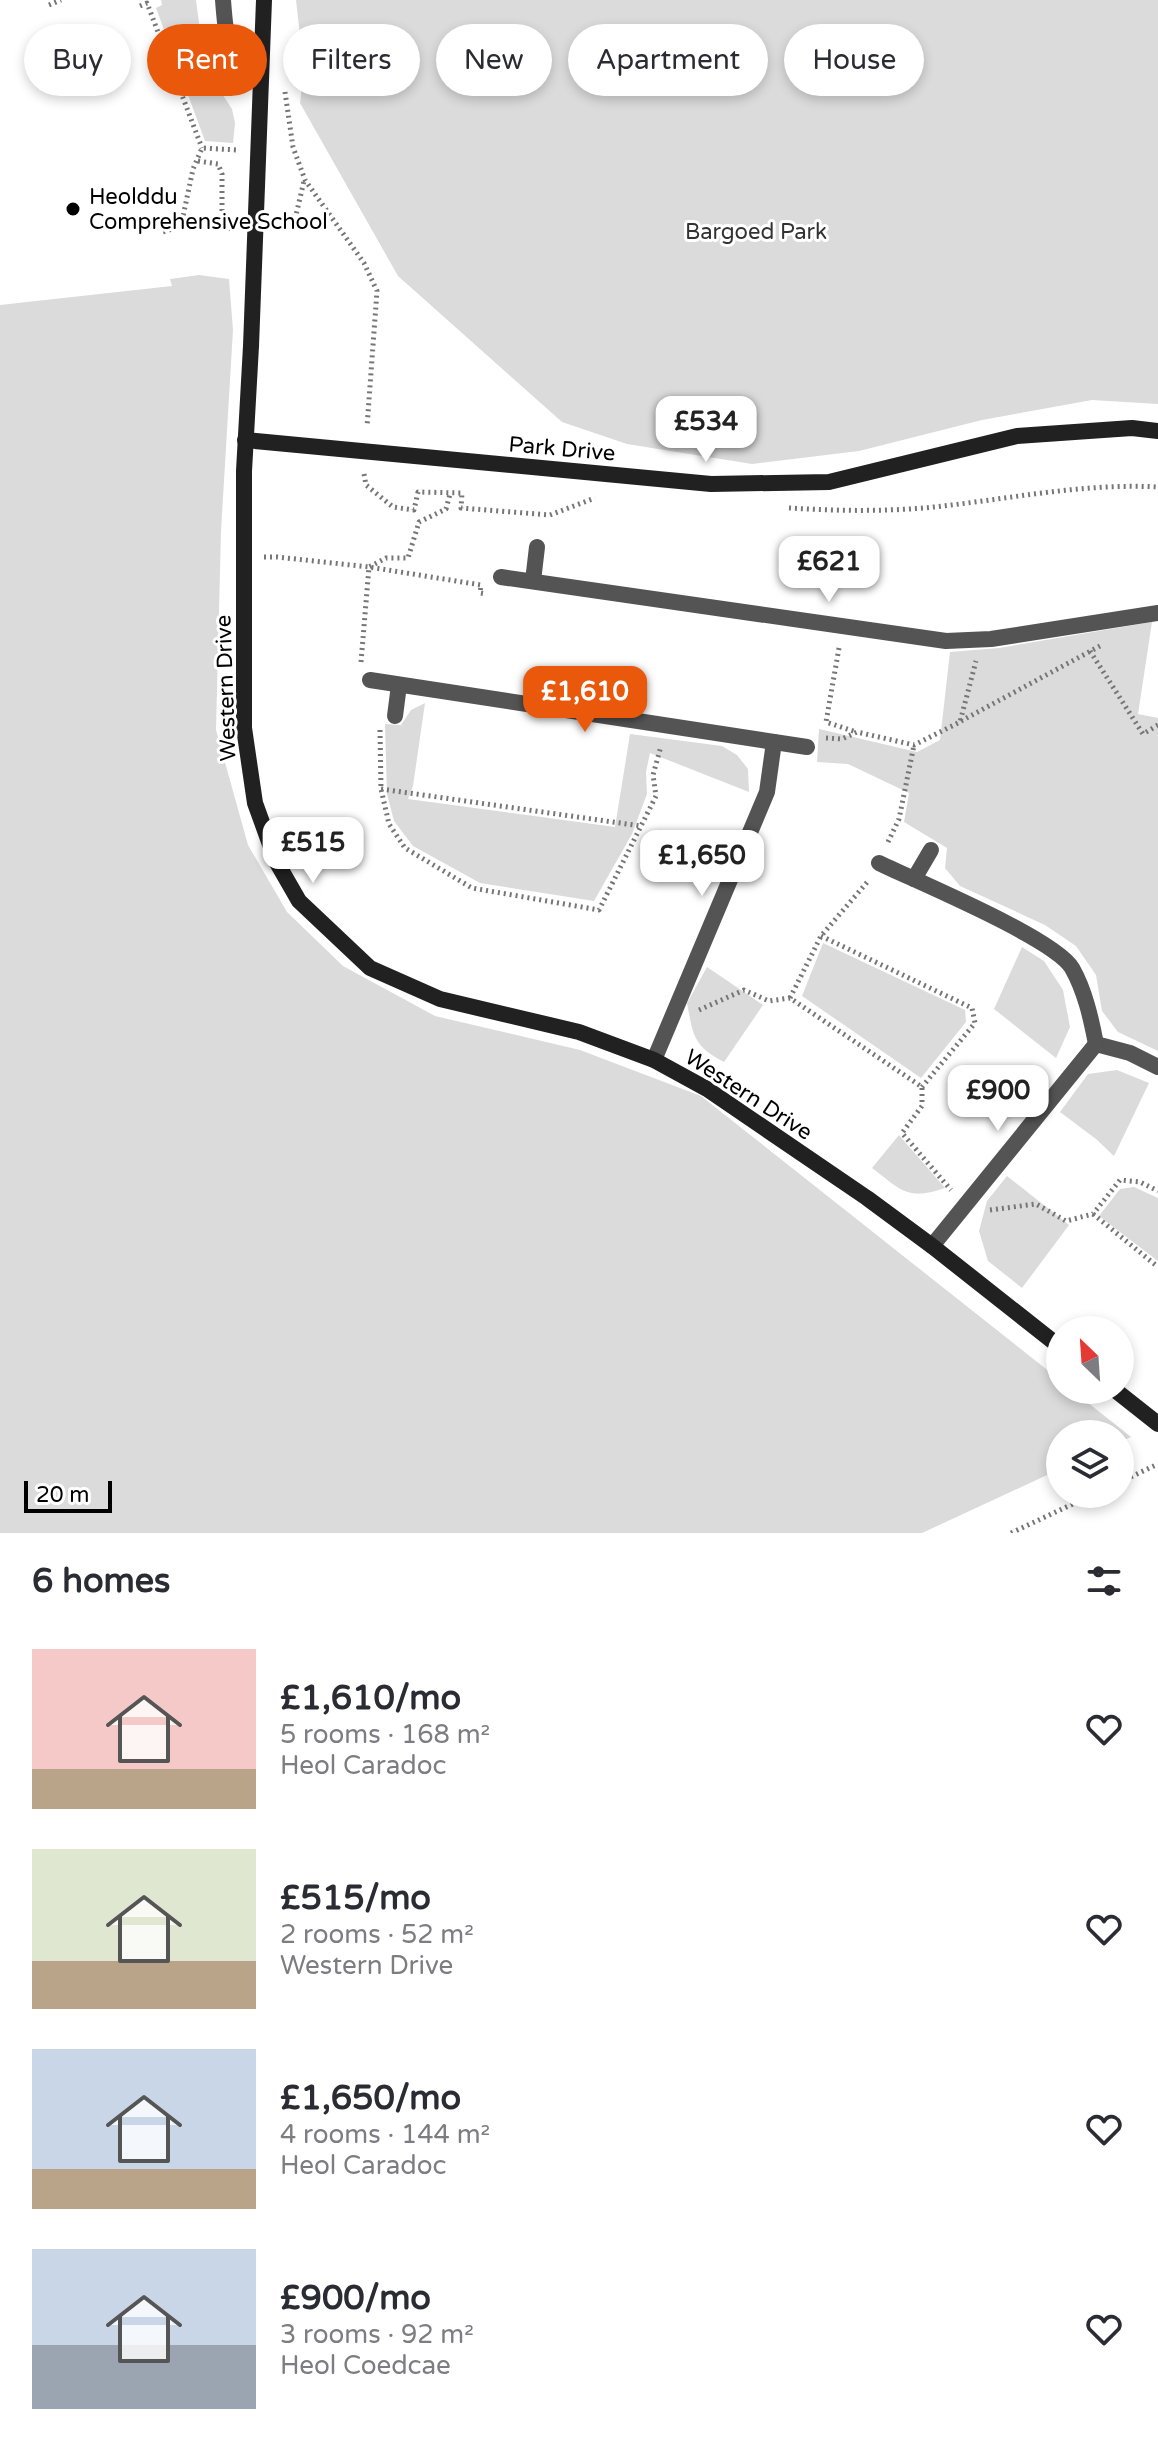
<!DOCTYPE html>
<meta charset="utf-8">
<style>
body{margin:0;font-family:"Varela Round",sans-serif;background:#f7f7f7;color:#2b2b33;height:100vh;display:flex;flex-direction:column;font-size:30px;white-space:nowrap}
*{box-sizing:border-box;margin:0}
p{font-size:26px;color:#7c7c81}
.icon{flex:none;width:44px;height:44px;fill:none;stroke:currentColor;stroke-width:2;stroke-linecap:round;stroke-linejoin:round}
.map{position:relative;height:1533px;overflow:hidden}
.details{display:flex;flex-direction:column;background:#fff;flex:1}
.details>*{flex:none}
.top-card{position:absolute;left:24px;top:24px;width:1110px;height:72px;display:flex;gap:16px}
.needle{width:52px;rotate:335deg}
.controls{position:absolute;left:1046px;top:1316px;display:grid;gap:16px}
.controls a{display:grid;place-items:center;width:88px;height:88px;border-radius:50%;background:#fff;box-shadow:0 4px 12px #0003;font-size:40px}
.scale{position:absolute;left:24px;bottom:20px;width:88px;box-sizing:border-box;padding-left:8px;border:4px solid #000;border-top:0;font-size:22px;line-height:28px;white-space:nowrap;color:#000;-webkit-text-stroke:6px #fff;paint-order:stroke}
.price{position:absolute;translate:-50% -68px;padding:0 18px;border-radius:16px;background:#fff;color:#222;font-size:26px;line-height:52px;filter:drop-shadow(0 2px 4px #0008)}
.price::after{content:'';position:absolute;left:50%;top:48px;width:24px;height:18px;margin-left:-12px;background:inherit;clip-path:polygon(0 0,100% 0,50% 100%)}
.price.on{background:#ea580c;color:#fff}
ul{padding:0;list-style:none}
li{display:flex;align-items:center;gap:24px;height:200px;padding:0 32px}
li span{display:grid;place-items:center;flex:none;width:224px;height:160px;border-radius:0px;color:#555}
li>.icon{margin-inline-start:auto}
span .icon{width:96px;height:96px;fill:#fffc;stroke-width:1}
li b{font-size:34px}
h2{display:flex;justify-content:space-between;align-items:center;height:96px;padding:0 32px;font-size:34px}
.chip{padding:0 28px;border-radius:36px;background:#fff;box-shadow:0 4px 12px #0003;font-size:28px;line-height:72px}
.chip.on{background:#ea580c;color:#fff}
.map>svg:first-child{display:block}
</style>
<div class="map">
<svg width="1158" height="1533" viewBox="0 0 1158 1533">
<rect width="100%" height="100%" fill="#fff"/>
<g fill="#dbdbdb">
<path d="M161 0H196L202 46 208 72 232 109 235 123 233 143 205 141 156 8 162 5Z"/>
<path d="M296 0H1158V404L1092 400 982 420 859 451 752 464 627 444 562 422 398 276 300 103 304 70Z"/>
<path d="M199 275 229 279 233 330 221 531 216 730 248 845 287 912 343 966 435 1016 580 1050 701 1096 1060 1380V1390H1072L1131 1437 1120 1442V1434H1060V1469L922 1533H0V305L172 286 170 279Z"/>
<path d="M1152 622 1138 714 1158 718V1051L1118 1032 1102 1011 1096 975 1076 946 1045 925 960 886 945 868 947 848 904 822 909 793 848 764 817 762 819 729 917 752 940 740 950 652 999 648Z"/>
<path d="M425 703 413 786 408 799 615 827 630 734 722 746 737 755 748 769 749 792 650 753 646 772 647 794 632 834 594 901 480 883 413 846 394 821 387 794 385 724 401 725 411 710Z"/>
<path d="M823 943 965 1010 966 1022 921 1078 802 996Z"/>
<path d="M1022 947 1044 961 1063 990 1070 1027 1056 1058 994 1009Z"/>
<path d="M707 967 763 1005 724 1062C693 1046 693 1035 687 1003Z"/>
<path d="M1117 1070 1149 1083 1114 1156 1096 1139 1060 1112 1088 1074Z"/>
<path d="M899 1135 945 1188C907 1201 901 1190 872 1168Z"/>
<path d="M1007 1176 1069 1225 1022 1288 988 1261 979 1231 987 1201Z"/>
<path d="M1134 1187 1158 1198V1261L1099 1216 1120 1189Z"/>
</g>
<g fill="none" stroke-linecap="round" stroke-linejoin="round">
<g stroke="#767676" stroke-width="5" stroke-dasharray="2 4" stroke-linecap="butt">
<path d="M49 5 61 0"/>
<path d="M140 6 147 3 202 148"/>
<path d="M285 92 293 147 305 180 364 263 377 291 367 427"/>
<path d="M198 161 218 164 222 174V224L231 229"/>
<path d="M278 228 296 215 304 181"/>
<path d="M163 232 181 226 193 169 202 148 237 150"/>
<path d="M364 474 366 485 393 507 414 510 418 492 462 493 461 508 550 515 595 498"/>
<path d="M789 508C839 511 892 512 943 506 1014 498 1086 483 1158 487"/>
<path d="M264 557H277L369 567 481 585 480 593 486 594"/>
<path d="M839 648 826 722 856 732"/>
<path d="M1090 651 1143 734 1158 725"/>
<path d="M361 662 369 567 386 558H408L419 522 446 509 450 494"/>
<path d="M961 721 1100 646"/>
<path d="M380 730 381 789 389 824 405 848 472 888 599 910 656 796 653 775 661 746"/>
<path d="M826 738 842 739 857 732 914 745 960 722 976 661"/>
<path d="M381 789 641 826"/>
<path d="M888 842 899 819 914 745"/>
<path d="M821 936 972 1008 975 1023 922 1087"/>
<path d="M790 998 821 936 869 880"/>
<path d="M699 1010 744 990 769 1001 790 998 922 1087V1106L902 1133 951 1190"/>
<path d="M990 1210 1036 1204 1066 1221 1093 1214 1120 1180 1140 1182 1158 1191"/>
<path d="M1093 1214 1158 1267"/>
<path d="M1120 1482 1158 1464"/>
<path d="M1011 1533 1094 1494"/>
</g>
<path stroke="#545454" stroke-width="16" d="M223 0C226 40 227 52 261 76"/>
<g stroke="#545454" stroke-width="16">
<path d="M501 577 946 641 991 639 1158 613"/>
<path d="M533 581 537 547"/>
<path d="M370 680 807 747"/>
<path d="M395 716 399 685"/>
<path d="M879 863C916 881 1054 938 1072 968 1085 991 1091 1018 1096 1044L1130 1053 1158 1067"/>
<path d="M914 879 931 850"/>
<path d="M654 1060 767 792 774 742"/>
<path d="M932 1246 1096 1044"/>
</g>
<g stroke="#212121" stroke-width="16">
<path d="M264 0 251 346 244 471V728L255 803 276 861 299 901 370 968 440 999 579 1032 654 1060 707 1089 867 1198 932 1246 1060 1347"/>
<path d="M245 440 711 484 829 482 1017 436 1132 428 1158 431"/>
<path d="M1115 1390 1158 1424"/>
</g>
</g>
<circle fill="#000" stroke="#fff" stroke-width="3" cx="73" cy="209" r="8"/>
<g text-anchor="middle" stroke-width="6" stroke-linejoin="round" paint-order="stroke">
<g font-size="22" fill="#000" stroke="#fff" text-anchor="start">
<text x="89" y="204">Heolddu<tspan x="89" dy="25">Comprehensive School</tspan></text>
</g>
<g font-size="22" fill="#323232" stroke="#fff">
<text x="756" y="239">Bargoed Park</text>
</g>
<g font-size="22" fill="#000" stroke="#fff">
<text transform="translate(562 448) rotate(5)" y="8">Park Drive</text>
<text transform="translate(225 688) rotate(-92)" y="8">Western Drive</text>
<text transform="translate(749 1094) rotate(33)" y="8">Western Drive</text>
</g>
</g>
</svg>
<div class="controls">
<a><svg class="needle" viewBox="-14 -14 28 28"><path d="M0-13l5 13h-10z" fill="#e53935"/><path d="M0 13l5-13h-10z" fill="#7c7c81"/></svg></a>
<a><svg class="icon" aria-label="layers" viewBox="0 0 24 24"><path d="M12 4l9 5-9 5-9-5zM3 14l9 5 9-5"/></svg></a>
</div>
<div class="scale">20 m</div>
<b class="price" style="left:706px;top:464px">£534</b>
<b class="price" style="left:829px;top:604px">£621</b>
<b class="price on" style="left:585px;top:734px">£1,610</b>
<b class="price" style="left:313px;top:885px">£515</b>
<b class="price" style="left:702px;top:898px">£1,650</b>
<b class="price" style="left:998px;top:1133px">£900</b>
<div class="top-card">
<a class="chip">Buy</a>
<a class="chip on">Rent</a>
<a class="chip">Filters</a>
<a class="chip">New</a>
<a class="chip">Apartment</a>
<a class="chip">House</a>
</div>
</div>
<section class="details">
<h2>6 homes<svg class="icon" aria-label="filters" viewBox="0 0 24 24"><path d="M4 7h16M4 17h16"/><circle cx="9" cy="7" r="2"/><circle cx="15" cy="17" r="2"/></svg></h2>
<ul>
<li><span style="background:linear-gradient(#f6c9c9 75%,#b9a48a 0)"><svg class="icon" aria-label="home" viewBox="0 0 24 24"><path d="M3 11l9-7 9 7M6 9v11h12V9"/></svg></span><div><b>£1,610/mo</b><p>5 rooms · 168 m²</p><p>Heol Caradoc</p></div><svg class="icon" aria-label="heart" viewBox="0 0 24 24"><path d="M12 20l-8-8c-3-5 5-10 8-4 3-6 11-1 8 4z"/></svg></li>
<li><span style="background:linear-gradient(#dfe7d0 70%,#b9a48a 0)"><svg class="icon" aria-label="home" viewBox="0 0 24 24"><path d="M3 11l9-7 9 7M6 9v11h12V9"/></svg></span><div><b>£515/mo</b><p>2 rooms · 52 m²</p><p>Western Drive</p></div><svg class="icon" aria-label="heart" viewBox="0 0 24 24"><path d="M12 20l-8-8c-3-5 5-10 8-4 3-6 11-1 8 4z"/></svg></li>
<li><span style="background:linear-gradient(#c9d6e8 75%,#b9a48a 0)"><svg class="icon" aria-label="home" viewBox="0 0 24 24"><path d="M3 11l9-7 9 7M6 9v11h12V9"/></svg></span><div><b>£1,650/mo</b><p>4 rooms · 144 m²</p><p>Heol Caradoc</p></div><svg class="icon" aria-label="heart" viewBox="0 0 24 24"><path d="M12 20l-8-8c-3-5 5-10 8-4 3-6 11-1 8 4z"/></svg></li>
<li><span style="background:linear-gradient(#c9d6e8 60%,#9aa5b1 0)"><svg class="icon" aria-label="home" viewBox="0 0 24 24"><path d="M3 11l9-7 9 7M6 9v11h12V9"/></svg></span><div><b>£900/mo</b><p>3 rooms · 92 m²</p><p>Heol Coedcae</p></div><svg class="icon" aria-label="heart" viewBox="0 0 24 24"><path d="M12 20l-8-8c-3-5 5-10 8-4 3-6 11-1 8 4z"/></svg></li>
</ul>
</section>
